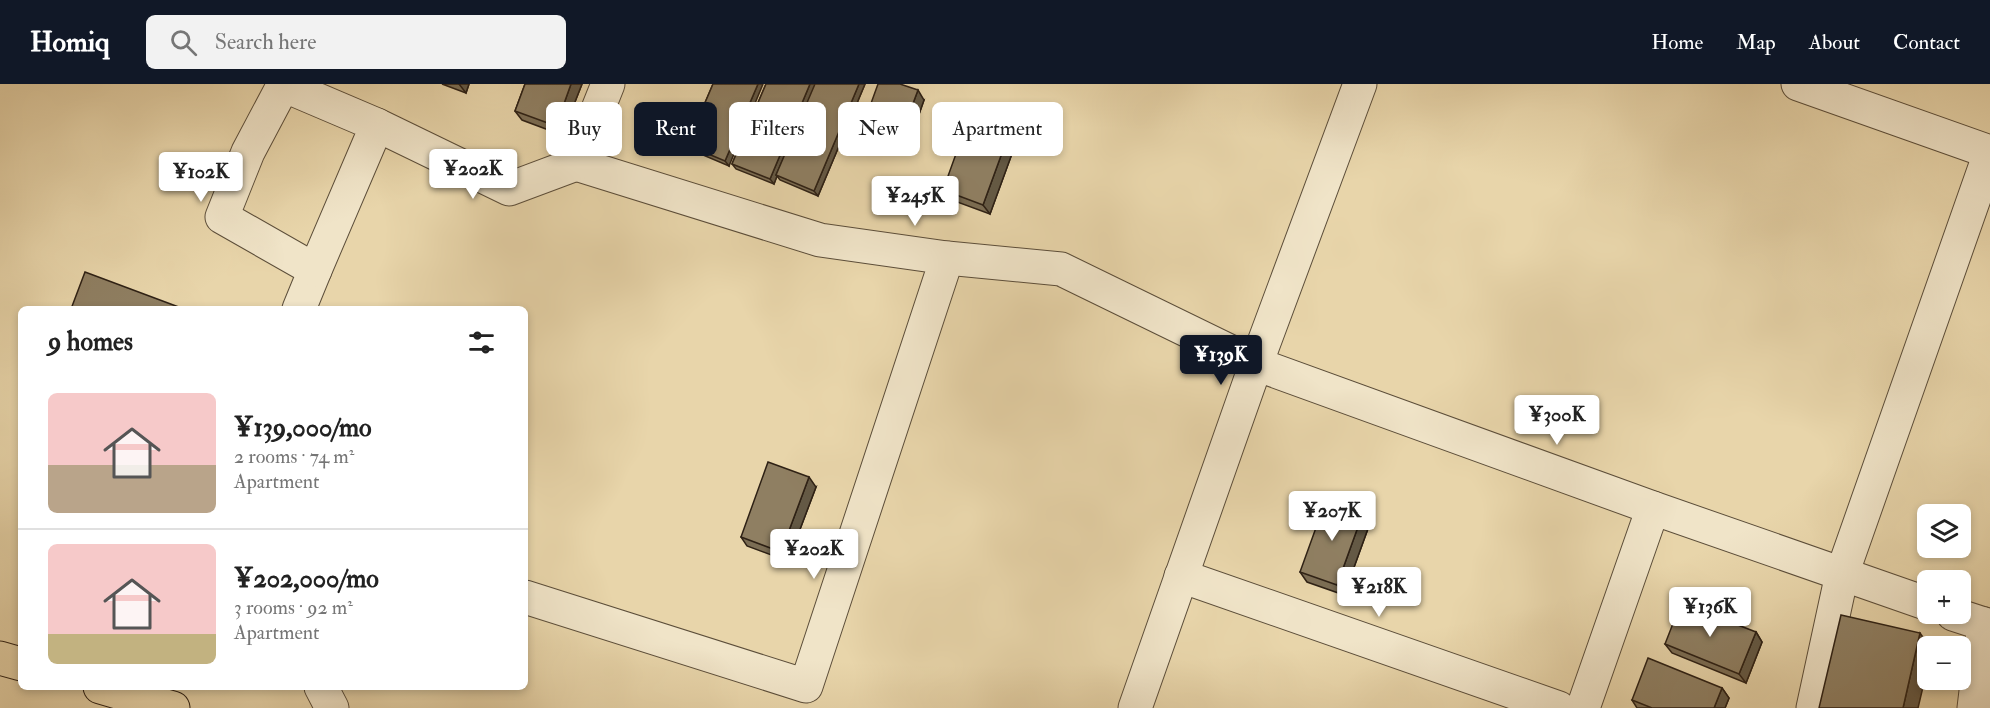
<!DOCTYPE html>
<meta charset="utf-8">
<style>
body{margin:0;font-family:"IM FELL Double Pica",serif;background:#f2f2f2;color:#222;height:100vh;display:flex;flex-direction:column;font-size:22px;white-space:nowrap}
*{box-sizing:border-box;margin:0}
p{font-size:20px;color:#767676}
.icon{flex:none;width:33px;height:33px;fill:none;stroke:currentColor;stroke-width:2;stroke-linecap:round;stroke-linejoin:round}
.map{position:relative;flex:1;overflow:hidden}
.drawer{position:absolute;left:18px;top:222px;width:510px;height:384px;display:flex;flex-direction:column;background:#fff;border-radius:9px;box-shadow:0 3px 9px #0003}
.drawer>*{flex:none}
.banner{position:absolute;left:546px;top:18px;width:570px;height:54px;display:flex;gap:12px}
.tools{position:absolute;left:1917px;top:420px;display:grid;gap:12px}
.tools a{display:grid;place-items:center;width:54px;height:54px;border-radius:9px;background:#fff;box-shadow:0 3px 9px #0003;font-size:30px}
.price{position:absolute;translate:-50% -51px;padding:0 14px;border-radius:6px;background:#fff;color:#222;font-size:20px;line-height:39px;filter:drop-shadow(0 2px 3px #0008)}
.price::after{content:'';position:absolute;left:50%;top:36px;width:18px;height:14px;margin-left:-9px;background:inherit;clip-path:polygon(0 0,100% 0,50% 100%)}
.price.selected{background:#111827;color:#fff}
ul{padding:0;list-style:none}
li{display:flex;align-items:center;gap:18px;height:150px;padding:0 30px}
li+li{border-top:2px solid #e0e0e0}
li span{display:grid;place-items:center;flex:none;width:168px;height:120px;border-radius:9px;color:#555}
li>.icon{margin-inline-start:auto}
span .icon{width:72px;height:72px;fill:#fffc;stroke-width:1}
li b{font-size:26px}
h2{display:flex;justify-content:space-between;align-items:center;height:72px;padding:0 30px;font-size:26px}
.chip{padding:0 21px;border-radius:9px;background:#fff;box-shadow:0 3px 9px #0003;font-size:21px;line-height:54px}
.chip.selected{background:#111827;color:#fff}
header{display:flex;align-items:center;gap:36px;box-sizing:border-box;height:84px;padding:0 30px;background:#111827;color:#fff}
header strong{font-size:28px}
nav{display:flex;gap:33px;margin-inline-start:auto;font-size:21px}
.search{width:420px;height:54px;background:#f2f2f2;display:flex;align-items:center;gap:15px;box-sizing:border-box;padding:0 21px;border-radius:9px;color:#767676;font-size:22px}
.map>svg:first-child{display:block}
</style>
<header>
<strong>Homiq</strong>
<div class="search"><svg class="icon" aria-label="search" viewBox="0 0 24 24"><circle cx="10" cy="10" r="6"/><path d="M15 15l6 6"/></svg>Search here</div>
<nav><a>Home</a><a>Map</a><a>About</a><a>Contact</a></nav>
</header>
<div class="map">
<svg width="1990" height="624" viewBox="0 0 1990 624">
<rect width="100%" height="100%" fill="#e8d5aa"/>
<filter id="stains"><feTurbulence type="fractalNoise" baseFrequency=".00333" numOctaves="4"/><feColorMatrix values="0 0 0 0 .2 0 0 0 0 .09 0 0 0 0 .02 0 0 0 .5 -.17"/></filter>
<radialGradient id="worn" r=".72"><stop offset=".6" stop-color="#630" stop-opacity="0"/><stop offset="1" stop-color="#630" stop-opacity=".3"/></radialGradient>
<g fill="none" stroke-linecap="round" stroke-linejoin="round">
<defs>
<g id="minor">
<path d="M284 0 248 68 222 133 315 186 299 225"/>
<path d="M608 0 576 80 820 156 947 174 1061 185 1256 280 1653 424 1928 520"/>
<path d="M1798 0 1990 68"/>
<path d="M283 1 377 41 315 186"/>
<path d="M377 41 509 105 576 80"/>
<path d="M1181 492 1559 624"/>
<path d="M525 513 806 602 947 174"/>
<path d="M1953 530 1990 542"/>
<path d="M321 603 332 624"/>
<path d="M1583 624 1653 424"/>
<path d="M1813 624 1842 490 1990 69"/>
<path d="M1974 624 1984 540"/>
</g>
<path id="tertiary" d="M1135 624 1256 280 1360 0"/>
<g id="primary">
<path d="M0 574 21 580"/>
<path d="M100 603 173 624"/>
</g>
</defs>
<use href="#minor" stroke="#5c4e3a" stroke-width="35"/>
<use href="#tertiary" stroke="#5c4e3a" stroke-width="35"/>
<use href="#primary" stroke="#2e2115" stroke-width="35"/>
<use href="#minor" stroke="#f0e4c8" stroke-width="33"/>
<use href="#tertiary" stroke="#f0e4c8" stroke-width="33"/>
<use href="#primary" stroke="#e8d5aa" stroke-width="33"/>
</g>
<g fill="#7b6d54" stroke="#2e2115" stroke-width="1.5">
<path d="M442 0H469L466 9Z"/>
<path d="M525 0H582L562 51 522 36 515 27Z"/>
<path d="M713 0 729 82 691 66 687 61Z"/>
<path d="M766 0H865L818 112 780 96 777 92 774 100 736 85 732 80Z"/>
<path d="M924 16 905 70 868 56 861 47Z"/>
<path d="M1017 56 990 130 949 115 943 106Z"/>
<path d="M816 403 788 477 747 462 741 453Z"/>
<path d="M1370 439 1344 511 1307 498 1300 488Z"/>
<path d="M1756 548 1762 558 1746 599 1672 569 1665 560Z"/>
<path d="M1722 604 1729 614 1725 624H1637L1632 616Z"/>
</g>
<g fill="#645945" stroke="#2e2115" stroke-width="1.5">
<path d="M459 0H469L466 9Z"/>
<path d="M571 0H582L562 51 556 42Z"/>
<path d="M758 0H763L729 82 725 77Z"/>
<path d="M810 0H816L776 91 777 92 774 100 770 95Z"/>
<path d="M859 0H865L818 112 814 107Z"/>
<path d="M918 6 924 16 905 70 898 60Z"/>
<path d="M1010 47 1017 56 990 130 983 121Z"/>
<path d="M809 393 816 403 788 477 781 468Z"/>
<path d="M1363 429 1370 439 1344 511 1337 501Z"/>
<path d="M1756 548 1762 558 1746 599 1739 590Z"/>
<path d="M1920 549 1929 562H1928V582L1918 624H1903Z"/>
<path d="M1722 604 1729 614 1725 624H1714Z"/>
</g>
<g fill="#8f7f62" stroke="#2e2115" stroke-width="1.5">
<path d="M525 0H571L556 42 515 27Z"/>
<path d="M713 0H758L725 77 687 61Z"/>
<path d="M766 0H810L770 95 732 80Z"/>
<path d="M815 0H859L814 107 776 91Z"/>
<path d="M878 0H900L918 6 898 60 861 47Z"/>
<path d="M970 31 1010 47 983 121 943 106Z"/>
<path d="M85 188 184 225H71Z"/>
<path d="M768 378 809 393 781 468 741 453Z"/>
<path d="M1326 416 1363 429 1337 501 1300 488Z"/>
<path d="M1681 519 1756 548 1739 590 1665 560Z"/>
<path d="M1841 531 1920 549 1903 624H1819Z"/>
<path d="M1648 574 1722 604 1714 624H1652L1632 616Z"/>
</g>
<rect width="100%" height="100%" filter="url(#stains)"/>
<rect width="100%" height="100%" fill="url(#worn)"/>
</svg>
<div class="tools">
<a><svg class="icon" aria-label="layers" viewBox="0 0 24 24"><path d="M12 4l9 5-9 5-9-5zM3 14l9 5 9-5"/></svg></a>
<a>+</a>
<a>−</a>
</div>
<b class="price" style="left:473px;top:116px">¥202K</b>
<b class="price" style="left:201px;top:119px">¥102K</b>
<b class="price" style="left:915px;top:143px">¥245K</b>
<b class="price selected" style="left:1221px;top:302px">¥139K</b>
<b class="price" style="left:1557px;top:362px">¥300K</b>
<b class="price" style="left:1332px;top:458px">¥207K</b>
<b class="price" style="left:814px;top:496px">¥202K</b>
<b class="price" style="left:1379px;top:534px">¥218K</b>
<b class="price" style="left:1710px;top:554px">¥136K</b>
<div class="banner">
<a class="chip">Buy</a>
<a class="chip selected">Rent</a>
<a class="chip">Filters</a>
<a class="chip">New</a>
<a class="chip">Apartment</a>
</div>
<section class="drawer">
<h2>9 homes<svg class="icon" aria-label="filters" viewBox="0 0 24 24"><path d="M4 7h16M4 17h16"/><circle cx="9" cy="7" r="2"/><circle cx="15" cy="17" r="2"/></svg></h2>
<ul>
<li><span style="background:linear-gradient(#f6c9c9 60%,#b9a48a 0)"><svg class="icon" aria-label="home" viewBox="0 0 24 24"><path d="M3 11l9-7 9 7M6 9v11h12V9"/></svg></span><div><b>¥139,000/mo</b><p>2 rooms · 74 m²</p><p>Apartment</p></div></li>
<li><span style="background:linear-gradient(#f6c9c9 75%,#c2b280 0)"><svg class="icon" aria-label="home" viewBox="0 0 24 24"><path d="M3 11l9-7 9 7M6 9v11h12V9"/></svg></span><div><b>¥202,000/mo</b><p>3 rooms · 92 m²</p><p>Apartment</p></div></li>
</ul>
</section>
</div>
